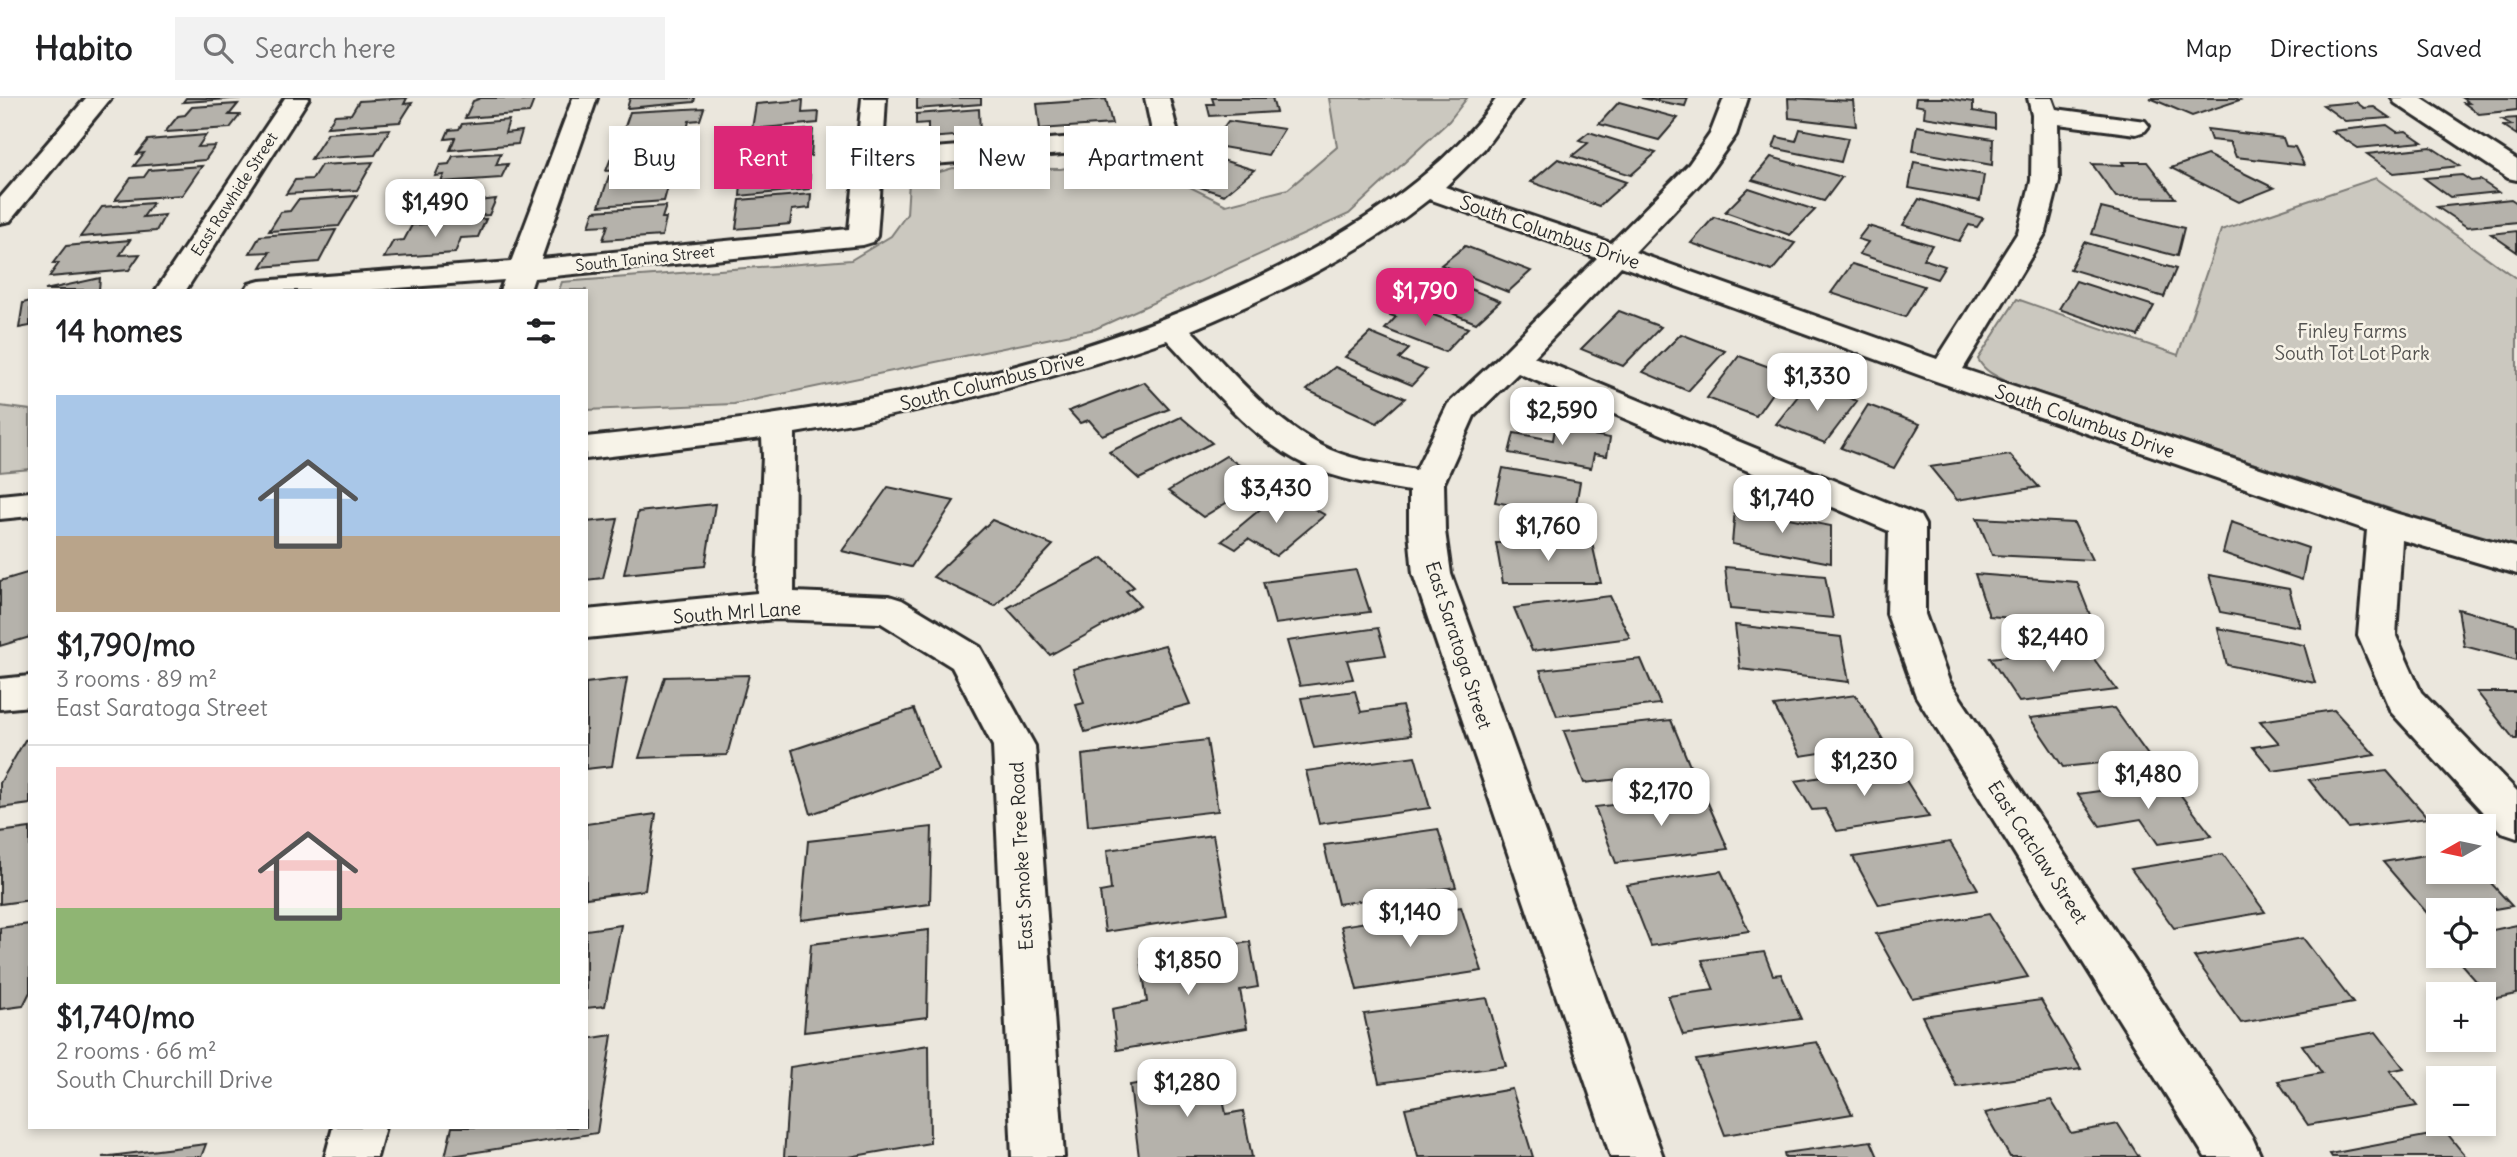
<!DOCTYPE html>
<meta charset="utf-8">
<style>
body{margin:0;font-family:Delius,sans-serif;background:#f2f2f2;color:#202124;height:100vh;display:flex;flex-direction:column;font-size:26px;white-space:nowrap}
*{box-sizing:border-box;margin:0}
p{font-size:23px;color:#757577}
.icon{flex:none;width:38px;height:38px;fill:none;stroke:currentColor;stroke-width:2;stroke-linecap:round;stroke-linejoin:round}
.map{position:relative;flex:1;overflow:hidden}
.details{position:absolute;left:28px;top:191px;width:560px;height:840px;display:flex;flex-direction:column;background:#fff;border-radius:0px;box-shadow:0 4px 10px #0003}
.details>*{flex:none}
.hud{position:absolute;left:609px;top:28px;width:665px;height:63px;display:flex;gap:14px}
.needle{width:46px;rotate:261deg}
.controls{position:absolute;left:2426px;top:716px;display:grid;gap:14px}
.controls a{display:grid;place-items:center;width:70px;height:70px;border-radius:0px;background:#fff;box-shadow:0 4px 10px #0003;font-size:35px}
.price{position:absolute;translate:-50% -60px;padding:0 16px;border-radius:14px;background:#fff;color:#222;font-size:23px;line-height:46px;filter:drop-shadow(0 2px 4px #0008)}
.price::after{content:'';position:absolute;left:50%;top:42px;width:21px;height:16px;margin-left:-10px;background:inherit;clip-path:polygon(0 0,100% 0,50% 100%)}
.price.on{background:#db2777;color:#fff}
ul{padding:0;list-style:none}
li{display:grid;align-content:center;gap:14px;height:371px;padding:0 28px}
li+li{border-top:2px solid #e0e0e0}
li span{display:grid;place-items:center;height:217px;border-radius:0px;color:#555}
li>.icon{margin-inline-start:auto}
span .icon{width:126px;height:126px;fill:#fffc;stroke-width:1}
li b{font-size:30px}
h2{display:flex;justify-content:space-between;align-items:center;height:84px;padding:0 28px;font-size:30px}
.pill{padding:0 24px;border-radius:0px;background:#fff;box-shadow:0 4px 10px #0003;font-size:24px;line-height:63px}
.pill.on{background:#db2777;color:#fff}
header{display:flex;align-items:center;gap:42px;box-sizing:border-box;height:98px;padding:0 35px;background:#fff;border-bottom:2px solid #e0e0e0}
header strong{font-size:33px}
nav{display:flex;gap:38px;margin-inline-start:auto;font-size:24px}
.search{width:490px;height:63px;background:#f2f2f2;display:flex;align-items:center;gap:18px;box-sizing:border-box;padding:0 24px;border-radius:0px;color:#757577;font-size:26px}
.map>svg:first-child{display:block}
</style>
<header>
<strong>Habito</strong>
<div class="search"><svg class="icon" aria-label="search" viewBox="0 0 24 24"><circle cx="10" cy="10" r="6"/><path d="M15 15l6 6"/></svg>Search here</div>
<nav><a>Map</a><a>Directions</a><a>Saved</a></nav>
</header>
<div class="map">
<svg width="2517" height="1059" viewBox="0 0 2517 1059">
<rect width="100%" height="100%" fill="#ebe7dd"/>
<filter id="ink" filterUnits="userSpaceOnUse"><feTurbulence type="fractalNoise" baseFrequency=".0143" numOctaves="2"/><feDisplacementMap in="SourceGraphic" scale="14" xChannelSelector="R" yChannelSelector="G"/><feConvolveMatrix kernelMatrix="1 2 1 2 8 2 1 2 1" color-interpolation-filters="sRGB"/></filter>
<g filter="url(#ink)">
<g fill="#cbc8bf" stroke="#7b7a75" stroke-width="2">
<path d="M1329 0H1467L1449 23 1349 116 1095 231 734 306 586 312V192H559L562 184 851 162 891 138 907 116 909 83 953 70 1061 71 1126 57 1226 107 1288 91 1337 49Z"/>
<path d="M2376 80 2517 181V448L2448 430 2008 284C1995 278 1984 273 1978 261L2017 201 2178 257 2221 132Z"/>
<path d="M0 308 30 312V371L0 374Z"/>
</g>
<g fill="#b5b2ab" stroke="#2b2b2b" stroke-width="2">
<path d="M186 0H246L183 4Z"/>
<path d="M407 0 404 6 412 5 400 24 327 29 335 17 351 16 359 3Z"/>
<path d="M481 0H524L523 3 534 2 529 15 465 20 473 3Z"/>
<path d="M630 0H695L694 4 627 10Z"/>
<path d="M917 0H981V6L917 11Z"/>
<path d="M1212 0H1272L1276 14 1210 18 1207 6H1214Z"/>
<path d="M1641 0H1688L1685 8Z"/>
<path d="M1788 0 1853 3 1856 28 1789 20Z"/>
<path d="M1916 0H1946L1973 4V13L1995 17V30L1924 19 1925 9 1915 7Z"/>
<path d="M2150 0H2235L2240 2 2192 18Z"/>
<path d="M2462 0H2517V12L2479 16 2464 5H2469Z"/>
<path d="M1106 1 1112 26 1040 31 1037 6Z"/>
<path d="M803 2 802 15 819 14 818 25 752 31 756 6Z"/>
<path d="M1619 4 1678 20 1659 42 1599 26Z"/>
<path d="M2356 4 2364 10 2374 9 2390 20 2345 23 2323 7Z"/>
<path d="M238 6 229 17H240L230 30 165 34 178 18 185 17 192 9Z"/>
<path d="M704 10 700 22 689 23 686 36 621 40 630 14Z"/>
<path d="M979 11 980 36 928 40V25L916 26V16Z"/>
<path d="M2517 20V37L2503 28 2512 27 2502 21Z"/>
<path d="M509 22 505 35 522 33 518 46 450 52 455 40 445 41 449 32 459 31 462 26Z"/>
<path d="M1228 23 1284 31 1268 57 1211 47Z"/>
<path d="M2387 27 2397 34 2406 33 2422 44 2358 50 2332 33Z"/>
<path d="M1917 28 1993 41 1992 67 1913 53Z"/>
<path d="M390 31 375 57 311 61 328 35Z"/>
<path d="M813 31 811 58 758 62 761 36Z"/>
<path d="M1800 31 1848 40 1841 64 1773 50 1777 39 1796 43Z"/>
<path d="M2207 31 2283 40 2286 48 2295 49 2304 67 2236 59 2230 44 2211 42Z"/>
<path d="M1589 34 1656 55 1631 77 1572 58 1588 45 1579 42Z"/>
<path d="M206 37 198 49 215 48 205 62 134 68 144 55 137 56 148 42Z"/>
<path d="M689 41 685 56H678L675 68 606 73 611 60 628 59 633 45Z"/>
<path d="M2431 49 2460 68 2394 75 2367 56Z"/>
<path d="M1197 54 1254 72 1224 97 1175 81 1192 67 1183 64Z"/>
<path d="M501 55 496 67 508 66 501 80 441 84 444 77 435 78 440 67 449 66 453 58Z"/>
<path d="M2207 57 2274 90 2239 104 2171 70Z"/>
<path d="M1771 59 1842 79 1824 103 1752 82Z"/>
<path d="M1558 61 1626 84 1599 108 1531 84Z"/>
<path d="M373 64 357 92 286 96 295 82 312 81 321 67Z"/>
<path d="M1914 64 1984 77 1980 103 1909 90Z"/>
<path d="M2122 64H2147L2175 100 2116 99 2092 66 2124 67Z"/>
<path d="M793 65 792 79 810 77 809 91 740 98 741 85H736L738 70Z"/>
<path d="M202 68 182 97 115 102 131 80 144 79 149 72Z"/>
<path d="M660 75 658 82 670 81 664 103 599 108 609 78Z"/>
<path d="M2462 77 2471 83 2480 82 2498 94 2450 99 2424 80Z"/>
<path d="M479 89 476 95 483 94 479 103 496 101 489 117 415 122 430 93Z"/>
<path d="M1749 90 1815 112 1790 137 1725 114Z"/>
<path d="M811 96 810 110 792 112 790 126 736 131 740 102Z"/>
<path d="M357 98 339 128 269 133 281 114 290 113 298 102Z"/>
<path d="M1919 101 1983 120 1977 129 1969 127 1959 143 1903 127Z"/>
<path d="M2511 101 2517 105V124L2467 129 2437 109Z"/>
<path d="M153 105 143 119 165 117 156 133 80 139 102 109Z"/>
<path d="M666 108 662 120H666L662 138 603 142 608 127 589 128 594 113Z"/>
<path d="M2101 110 2184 130 2177 158 2092 136Z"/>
<path d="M1714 119 1795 145 1772 173 1691 145Z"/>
<path d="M486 121 478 139 461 140 455 155 384 160 393 143 404 142 412 127Z"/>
<path d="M1868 128 1932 147 1923 161 1945 168 1937 181 1859 156 1868 144 1858 141Z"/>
<path d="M336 132 319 164 261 169 270 154 250 155 260 138Z"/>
<path d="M2517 133V154L2491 136Z"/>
<path d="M130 142 120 157 140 156 129 172 49 179 59 165H53L66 148Z"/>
<path d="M2084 144 2176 171 2164 199 2070 171Z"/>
<path d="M1465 148 1531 173 1508 194 1441 167Z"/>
<path d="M1852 166 1924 188 1905 219 1831 195Z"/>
<path d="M1433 176 1500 203 1476 225 1408 197Z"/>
<path d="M100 180 99 192H45Z"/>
<path d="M2076 183 2154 208 2138 238 2059 211Z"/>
<path d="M30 203V228L19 230 23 205Z"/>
<path d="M1402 205 1468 230 1445 254 1385 231 1396 219 1390 217Z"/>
<path d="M1619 213 1661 229 1623 268 1581 251Z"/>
<path d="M1370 235 1409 251 1399 261 1426 272 1412 287 1345 259Z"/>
<path d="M1681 236 1725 253 1688 293 1643 274Z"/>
<path d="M1739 258 1786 275 1756 318 1707 300Z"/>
<path d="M1335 269 1405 300 1377 325 1307 292Z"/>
<path d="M1144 284 1169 311 1102 337 1089 322 1080 325 1069 313Z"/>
<path d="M1809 284 1857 303 1825 345 1776 326Z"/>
<path d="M1868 307 1920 326 1894 370 1841 350Z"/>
<path d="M1181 319 1212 345 1139 381 1109 354Z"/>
<path d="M1555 330 1610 340 1607 358 1594 356 1591 370 1509 355 1514 335 1553 342Z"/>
<path d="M2010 357 2039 389 1957 402 1930 369Z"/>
<path d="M1226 358 1262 383 1203 419 1168 393Z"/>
<path d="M1503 370 1580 384 1574 418 1495 404Z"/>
<path d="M888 389 954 403 911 469 842 453Z"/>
<path d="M1282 393 1325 417 1276 458 1248 441 1236 451 1222 443Z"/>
<path d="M715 406 705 468 624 476 638 414Z"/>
<path d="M1735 410 1831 428V465L1732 446Z"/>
<path d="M1977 420 2074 425 2092 462 1992 457Z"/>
<path d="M618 421 603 480 586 482V424Z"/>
<path d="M992 422 1053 447 995 508 933 479Z"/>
<path d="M2231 424 2308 450 2302 482 2223 455Z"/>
<path d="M1496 445H1592L1601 485H1503Z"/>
<path d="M1103 460 1134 489 1126 493 1140 507 1050 557 1007 510Z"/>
<path d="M1725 469 1825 478 1833 520 1730 511Z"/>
<path d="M1356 472 1370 514 1275 526 1263 484Z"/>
<path d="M30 474V539L0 548V483Z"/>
<path d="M1975 476 2077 484 2094 527 1989 518Z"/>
<path d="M2209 477 2289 491 2300 529 2220 514Z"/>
<path d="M1610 498 1630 540 1532 553 1514 510Z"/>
<path d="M2458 511 2517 527V562L2464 548Z"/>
<path d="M1735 527 1841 539 1849 584 1740 571Z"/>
<path d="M1378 530 1386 557 1347 562 1353 581 1300 588 1287 543Z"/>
<path d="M2218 530 2304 547 2315 585 2227 567Z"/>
<path d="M1165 547 1190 606 1085 634 1076 607 1084 605 1073 571Z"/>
<path d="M2085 549 2117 592 2019 604 1990 560Z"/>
<path d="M1641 561 1660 606 1557 618 1540 572Z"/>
<path d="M749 577 727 657 639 660 665 579Z"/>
<path d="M627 580 612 668 586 671V585Z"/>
<path d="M1355 593 1361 614 1402 608 1411 637 1314 650 1301 600Z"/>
<path d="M2477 594H2517V641H2514Z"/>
<path d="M1856 597 1885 645 1801 658 1774 608Z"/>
<path d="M2114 610 2150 660 2063 669 2030 620Z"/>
<path d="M914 611 938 672 811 716 792 652Z"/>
<path d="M2334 612 2375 657 2273 673 2253 649 2279 645 2260 623Z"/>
<path d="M1671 622 1692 673 1584 685 1564 633Z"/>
<path d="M30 641V706L0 710V685L25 642Z"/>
<path d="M1207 642 1218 713 1088 728 1082 657Z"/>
<path d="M1415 658 1430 710 1319 726 1306 673Z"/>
<path d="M1897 668 1929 719 1837 733 1825 711 1812 712 1795 683Z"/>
<path d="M2387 673 2428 720 2348 730 2309 682Z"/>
<path d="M2170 683 2212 738 2158 746 2141 721 2100 728 2078 696Z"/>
<path d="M1704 696 1728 751 1616 765 1595 709Z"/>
<path d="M656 716 645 792 586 800V726Z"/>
<path d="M932 729 930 806 801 822 808 743Z"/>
<path d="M30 730V802L0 806V734Z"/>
<path d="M1438 731 1456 789 1338 806 1324 747Z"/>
<path d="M1213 737 1227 815 1105 834 1100 794 1111 792 1107 752Z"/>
<path d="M1950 744 1978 791 1879 807 1853 759Z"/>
<path d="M2438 755V774H2481L2512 808 2483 813 2438 812V820L2432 821 2383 764Z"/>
<path d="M2223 756 2265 814 2174 830 2131 771Z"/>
<path d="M1721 773 1749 833 1651 848 1627 787Z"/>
<path d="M1461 809 1482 873 1357 892 1341 828Z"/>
<path d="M1989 816 2028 879 1912 900 1876 836Z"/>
<path d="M30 826V894L23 908 0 911V830Z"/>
<path d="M621 827 605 908 586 910V832Z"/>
<path d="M2517 827V896L2492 901 2454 858H2483V834Z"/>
<path d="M929 832 927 919 804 934 811 846Z"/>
<path d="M2303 840 2353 905 2241 925 2194 859Z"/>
<path d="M1250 844 1258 889 1240 892 1247 930 1117 952 1112 911 1147 904 1141 861Z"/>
<path d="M1764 854 1773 877 1781 876 1801 921 1683 937 1668 898 1714 892 1702 862Z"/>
<path d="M1487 900 1506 968 1379 985 1364 916Z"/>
<path d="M2041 902 2081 971 1957 989 1922 918Z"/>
<path d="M2376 934 2404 970 2390 973 2417 1008 2308 1027 2278 983 2322 975 2302 947Z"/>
<path d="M612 937 597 1035 445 1059 452 1029H586V941Z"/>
<path d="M1817 944 1852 1016 1725 1037 1696 962Z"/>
<path d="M929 947 930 1045 849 1059H784L790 969Z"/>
<path d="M1218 972 1226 1016 1243 1013 1252 1059H1139L1130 987Z"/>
<path d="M1512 991 1533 1059H1418L1405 1010Z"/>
<path d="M2051 1002 2071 1035 2118 1026 2139 1059H2010L1985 1015Z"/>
<path d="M2446 1034 2466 1059H2332L2330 1056Z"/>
<path d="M1871 1043 1878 1059H1785L1784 1055Z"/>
<path d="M206 1046 201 1059H102Z"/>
</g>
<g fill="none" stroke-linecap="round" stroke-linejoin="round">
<defs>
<g id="minor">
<path d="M86 0H111L10 123 0 125V100Z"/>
<path d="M285 0H309L186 192H156Z"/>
<path d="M573 0H597L541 161 849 131 862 0H886L883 54 1152 33 1145 0H1169L1179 40 1175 45 1166 48 882 70 877 138 873 144 863 147 534 180 530 192H500L504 182 370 192H245L249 186 260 183 511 164Z"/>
<path d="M1497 0H1522L1484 51 1445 89 1611 145 1689 66 1710 36 1724 0H1748L1736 37 1707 78 1635 154 1937 261 2018 134 2031 83 2032 17 2028 0H2052L2056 11 2145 23 2149 28 2145 33 2136 36 2058 26 2059 83 2046 134 1963 271 2398 416 2517 450V476L2402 442 2396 538 2421 594 2517 693V740L2502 735 2391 614 2358 538 2367 432 1933 282 1621 168 1534 259 1920 418 1925 427V516L1949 583 2253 1041 2261 1059H2205L1916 598 1887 516 1889 433 1518 275 1474 318 1444 385 1445 433 1451 476 1663 1059H1611L1413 476 1409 433V393C1375 387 1338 382 1306 367 1249 340 1209 286 1167 242 1045 284 922 314 795 335L794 494 889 498 902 502 980 549 1035 648 1064 1059H1012L993 648 952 569 881 525 775 521 586 540V512L757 495 763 358 762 340 586 361V339C830 314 1072 278 1291 163 1370 121 1444 73 1497 0ZM1429 101 1597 160 1503 255 1448 306 1416 372C1391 367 1365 365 1341 356 1280 334 1236 277 1191 232 1274 197 1358 158 1429 101Z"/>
<path d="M2392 0H2421L2517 62V82L2508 80 2395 5Z"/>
<path d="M30 394V418L0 421V397Z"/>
<path d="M30 578V608L0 611V581Z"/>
<path d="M333 1029H385L377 1059H325Z"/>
</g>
</defs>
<use href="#minor" stroke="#2b2b2b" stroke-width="6"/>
<use href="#minor" fill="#f7f3e8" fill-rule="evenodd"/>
</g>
</g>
<g text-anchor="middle" stroke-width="5" stroke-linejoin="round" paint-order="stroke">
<g font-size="16" fill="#2b2b2b" stroke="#f7f3e8">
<text transform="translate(234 96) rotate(-57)" y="6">East Rawhide Street</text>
<text transform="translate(645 160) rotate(-6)" y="6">South Tanina Street</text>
</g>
<g font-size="19" fill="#2b2b2b" stroke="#f7f3e8">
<text transform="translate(1550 134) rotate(19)" y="7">South Columbus Drive</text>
<text transform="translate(992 283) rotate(-14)" y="7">South Columbus Drive</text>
<text transform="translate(2085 323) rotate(19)" y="7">South Columbus Drive</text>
<text transform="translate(737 514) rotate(-4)" y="7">South Mrl Lane</text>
<text transform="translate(1459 547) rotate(72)" y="7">East Saratoga Street</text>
<text transform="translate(2038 754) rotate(57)" y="7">East Catclaw Street</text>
<text transform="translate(1021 758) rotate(-93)" y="7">East Smoke Tree Road</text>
</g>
<g font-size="19" fill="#535250" stroke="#f7f3e8">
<text x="2352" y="240">Finley Farms<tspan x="2352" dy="22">South Tot Lot Park</tspan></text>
</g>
</g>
</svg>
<div class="controls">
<a><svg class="needle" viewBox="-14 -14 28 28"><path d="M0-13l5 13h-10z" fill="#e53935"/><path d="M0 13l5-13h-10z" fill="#757577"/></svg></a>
<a><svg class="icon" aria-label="locate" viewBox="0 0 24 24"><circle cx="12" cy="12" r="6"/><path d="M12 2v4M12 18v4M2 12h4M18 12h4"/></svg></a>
<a>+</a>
<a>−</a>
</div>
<b class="price" style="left:435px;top:141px">$1,490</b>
<b class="price on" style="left:1425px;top:230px">$1,790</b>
<b class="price" style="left:1817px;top:315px">$1,330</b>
<b class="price" style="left:1562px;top:349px">$2,590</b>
<b class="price" style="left:1276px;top:427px">$3,430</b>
<b class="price" style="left:1782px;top:437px">$1,740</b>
<b class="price" style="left:1548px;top:465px">$1,760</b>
<b class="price" style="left:2053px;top:576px">$2,440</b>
<b class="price" style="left:1864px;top:700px">$1,230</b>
<b class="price" style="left:2148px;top:713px">$1,480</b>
<b class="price" style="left:1661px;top:730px">$2,170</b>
<b class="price" style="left:1410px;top:851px">$1,140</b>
<b class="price" style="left:1188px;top:899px">$1,850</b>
<b class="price" style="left:1187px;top:1021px">$1,280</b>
<div class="hud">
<a class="pill">Buy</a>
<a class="pill on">Rent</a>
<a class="pill">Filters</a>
<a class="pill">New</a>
<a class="pill">Apartment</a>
</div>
<section class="details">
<h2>14 homes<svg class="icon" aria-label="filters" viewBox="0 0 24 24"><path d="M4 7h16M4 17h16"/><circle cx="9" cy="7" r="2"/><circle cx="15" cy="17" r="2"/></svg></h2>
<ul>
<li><span style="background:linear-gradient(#a9c7e8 65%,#b9a48a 0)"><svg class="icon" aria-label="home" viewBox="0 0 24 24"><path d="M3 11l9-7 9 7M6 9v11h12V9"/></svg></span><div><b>$1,790/mo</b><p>3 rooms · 89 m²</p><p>East Saratoga Street</p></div></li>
<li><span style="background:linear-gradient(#f6c9c9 65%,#8fb573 0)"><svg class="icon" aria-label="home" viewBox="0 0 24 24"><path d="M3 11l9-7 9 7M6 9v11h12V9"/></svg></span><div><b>$1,740/mo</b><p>2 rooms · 66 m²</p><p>South Churchill Drive</p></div></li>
</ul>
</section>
</div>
